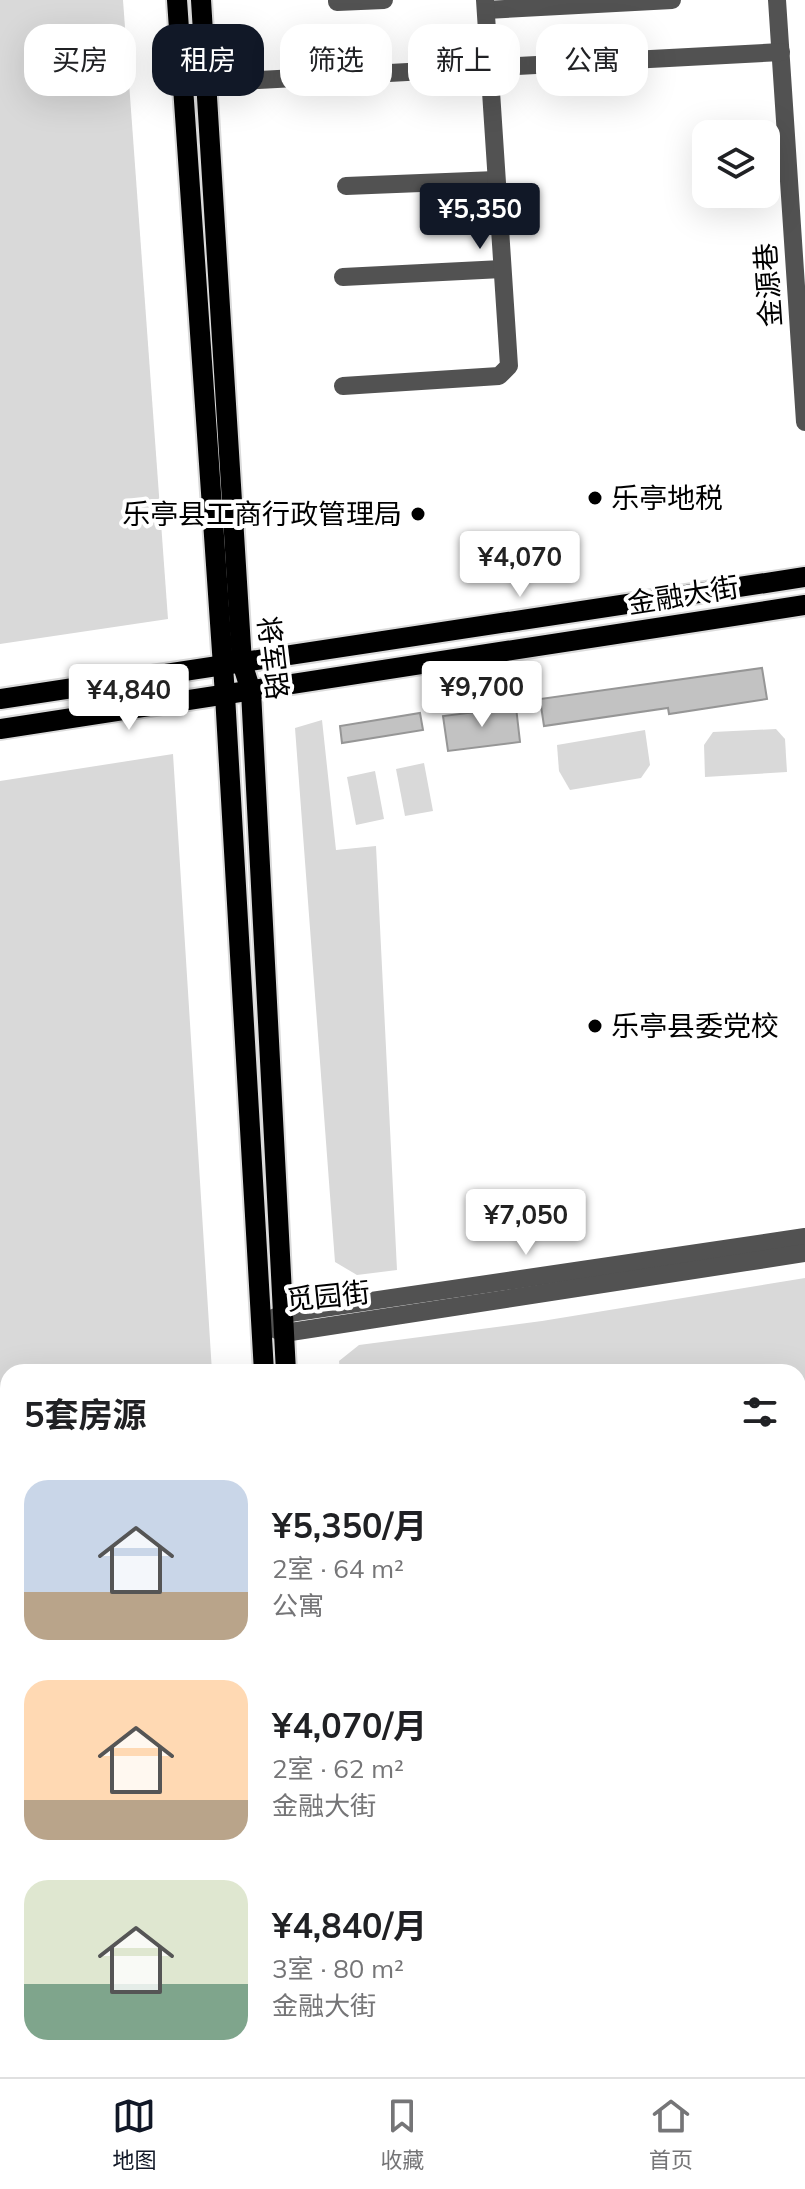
<!DOCTYPE html>
<html lang="zh">
<meta charset="utf-8">
<style>
body{margin:0;font-family:Mulish,"Noto Sans SC",sans-serif;background:#f2f2f2;color:#202124;height:100vh;display:flex;flex-direction:column;font-size:30px;white-space:nowrap}
*{box-sizing:border-box;margin:0}
p{font-size:26px;color:#757577}
.icon{flex:none;width:44px;height:44px;fill:none;stroke:currentColor;stroke-width:2;stroke-linecap:round;stroke-linejoin:round}
.map{position:relative;flex:1;overflow:hidden}
.details{position:absolute;left:0px;top:1364px;width:806px;height:714px;display:flex;flex-direction:column;background:#fff;border-radius:24px 24px 0 0;box-shadow:0 8px 32px #0002}
.details>*{flex:none}
.top-card{position:absolute;left:24px;top:24px;width:758px;height:72px;display:flex;gap:16px}
.buttons{position:absolute;left:692px;top:120px;display:grid;gap:16px}
.buttons a{display:grid;place-items:center;width:88px;height:88px;border-radius:16px;background:#fff;box-shadow:0 8px 32px #0002;font-size:40px}
.price{position:absolute;translate:-50% -68px;padding:0 18px;border-radius:8px;background:#fff;color:#222;font-size:26px;line-height:52px;filter:drop-shadow(0 2px 4px #0008)}
.price::after{content:'';position:absolute;left:50%;top:48px;width:24px;height:18px;margin-left:-12px;background:inherit;clip-path:polygon(0 0,100% 0,50% 100%)}
.price.on{background:#111827;color:#fff}
ul{padding:0;list-style:none}
li{display:flex;align-items:center;gap:24px;height:200px;padding:0 24px}
li span{display:grid;place-items:center;flex:none;width:224px;height:160px;border-radius:24px;color:#555}
li>.icon{margin-inline-start:auto}
span .icon{width:96px;height:96px;fill:#fffc;stroke-width:1}
li b{font-size:34px}
h2{display:flex;justify-content:space-between;align-items:center;height:96px;padding:0 24px;font-size:34px}
.chip{padding:0 28px;border-radius:24px;background:#fff;box-shadow:0 8px 32px #0002;font-size:28px;line-height:72px}
.chip.on{background:#111827;color:#fff}
.tabs{display:flex;justify-content:space-around;align-items:center;height:112px;border-top:2px solid #e0e0e0;background:#fff;font-size:22px;color:#757577}
.tabs a{display:grid;justify-items:center;gap:4px}
.tabs .on{color:#111827}
.map>svg:first-child{display:block}
</style>
<div class="map">
<svg width="805" height="2077" viewBox="0 0 805 2077">
<rect width="100%" height="100%" fill="#fff"/>
<g fill="#d9d9d9">
<path d="M0 0H123L168 619 0 644Z"/>
<path d="M322 720 336 850 376 846 397 1270 357 1275 335 1262 295 728Z"/>
<path d="M776 729 785 739 787 772 705 777 704 745 713 732Z"/>
<path d="M645 730 650 765 641 778 570 790 559 771 557 745Z"/>
<path d="M173 754 212 1372H8V1602L0 1591V781Z"/>
<path d="M424 763 433 811 405 816 396 769Z"/>
<path d="M375 771 384 819 356 825 347 777Z"/>
<path d="M805 1278V1759L798 1760V1372H340L339 1361 359 1345 542 1321Z"/>
<path d="M0 1737 8 1748V1883L0 1876Z"/>
<path d="M59 2070H208L213 2077H52Z"/>
</g>
<g fill="#c2c2c2" stroke="#969696" stroke-width="2">
<path d="M762 668 767 699 669 714 668 708 544 726 540 699Z"/>
<path d="M516 707 520 742 448 751 443 716Z"/>
<path d="M420 713 423 730 342 743 340 726Z"/>
</g>
<g fill="none" stroke-linecap="round" stroke-linejoin="round">
<defs>
<g id="major">
<path d="M177 0 225 695 264 1372"/>
<path d="M201 0 242 663 251 691 286 1372"/>
<path d="M0 699 805 577"/>
<path d="M0 729 805 605"/>
<path d="M0 1648 8 1658"/>
<path d="M0 1679 8 1690"/>
<path d="M251 2070 255 2077"/>
<path d="M276 2070 280 2077"/>
<path d="M310 2070 311 2077"/>
<path d="M332 2070V2077"/>
</g>
</defs>
<use href="#major" stroke="#dbdbdb" stroke-width="24"/>
<g stroke="#525252" stroke-width="18">
<path d="M337 0V2L384 0"/>
<path d="M777 0 805 422"/>
<path d="M486 10 672 0"/>
<path d="M182 84 781 52"/>
<path d="M346 186 496 180"/>
<path d="M343 277 502 269"/>
<path d="M343 386 499 376 509 366 485 0"/>
<path d="M271 1319 283 1314 805 1237"/>
<path d="M261 1323 284 1333 805 1253"/>
<path d="M798 1794 805 1793"/>
</g>
<use href="#major" stroke="#000" stroke-width="20"/>
</g>
<g fill="#000" stroke="#fff" stroke-width="3">
<circle cx="595" cy="498" r="8"/>
<circle cx="418" cy="514" r="8"/>
<circle cx="595" cy="1026" r="8"/>
</g>
<g text-anchor="middle" stroke-width="8" stroke-linejoin="round" paint-order="stroke">
<g font-size="28" fill="#000" stroke="#fff">
<text transform="translate(768 285) rotate(-94)" y="10">金源巷</text>
<text transform="translate(683 595) rotate(-9)" y="10">金融大街</text>
<text transform="translate(273 658) rotate(83)" y="10">将军路</text>
<text transform="translate(328 1296) rotate(-6)" y="10">觅园街</text>
</g>
<g font-size="28" fill="#000" stroke="#fff" text-anchor="start">
<text x="611" y="508">乐亭地税</text>
<text x="402" y="524" text-anchor="end">乐亭县工商行政管理局</text>
<text x="611" y="1036">乐亭县委党校</text>
</g>
</g>
</svg>
<div class="buttons">
<a><svg class="icon" aria-label="layers" viewBox="0 0 24 24"><path d="M12 4l9 5-9 5-9-5zM3 14l9 5 9-5"/></svg></a>
</div>
<b class="price on" style="left:480px;top:251px">¥5,350</b>
<b class="price" style="left:520px;top:599px">¥4,070</b>
<b class="price" style="left:482px;top:729px">¥9,700</b>
<b class="price" style="left:129px;top:732px">¥4,840</b>
<b class="price" style="left:526px;top:1257px">¥7,050</b>
<div class="top-card">
<a class="chip">买房</a>
<a class="chip on">租房</a>
<a class="chip">筛选</a>
<a class="chip">新上</a>
<a class="chip">公寓</a>
</div>
<section class="details">
<h2>5套房源<svg class="icon" aria-label="filters" viewBox="0 0 24 24"><path d="M4 7h16M4 17h16"/><circle cx="9" cy="7" r="2"/><circle cx="15" cy="17" r="2"/></svg></h2>
<ul>
<li><span style="background:linear-gradient(#c9d6e8 70%,#b9a48a 0)"><svg class="icon" aria-label="home" viewBox="0 0 24 24"><path d="M3 11l9-7 9 7M6 9v11h12V9"/></svg></span><div><b>¥5,350/月</b><p>2室 · 64 m²</p><p>公寓</p></div></li>
<li><span style="background:linear-gradient(#ffd9b3 75%,#b9a48a 0)"><svg class="icon" aria-label="home" viewBox="0 0 24 24"><path d="M3 11l9-7 9 7M6 9v11h12V9"/></svg></span><div><b>¥4,070/月</b><p>2室 · 62 m²</p><p>金融大街</p></div></li>
<li><span style="background:linear-gradient(#dfe7d0 65%,#7fa58c 0)"><svg class="icon" aria-label="home" viewBox="0 0 24 24"><path d="M3 11l9-7 9 7M6 9v11h12V9"/></svg></span><div><b>¥4,840/月</b><p>3室 · 80 m²</p><p>金融大街</p></div></li>
</ul>
</section>
</div>
<nav class="tabs">
<a class="on"><svg class="icon" aria-label="map" viewBox="0 0 24 24"><path d="M3 6l6-2 6 2 6-2v14l-6 2-6-2-6 2zM9 4v14M15 6v14"/></svg>地图</a>
<a><svg class="icon" aria-label="saved" viewBox="0 0 24 24"><path d="M7 4h10v16l-5-4-5 4z"/></svg>收藏</a>
<a><svg class="icon" aria-label="home" viewBox="0 0 24 24"><path d="M3 11l9-7 9 7M6 9v11h12V9"/></svg>首页</a>
</nav>
